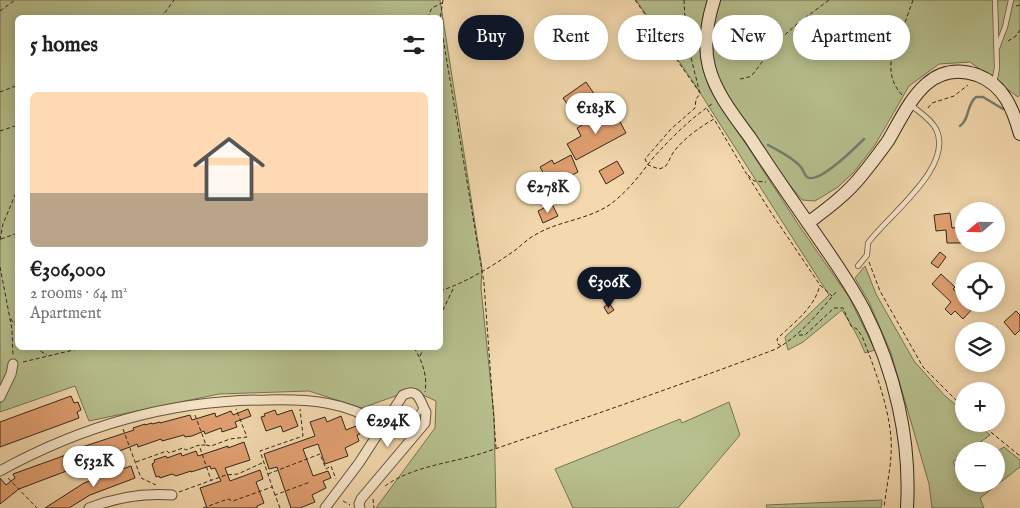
<!DOCTYPE html>
<meta charset="utf-8">
<style>
body{margin:0;font-family:"IM FELL English",serif;background:#f6f6f6;color:#202124;height:100vh;display:flex;flex-direction:column;font-size:19px;white-space:nowrap}
*{box-sizing:border-box;margin:0}
p{font-size:16px;color:#757577}
.icon{flex:none;width:28px;height:28px;fill:none;stroke:currentColor;stroke-width:2;stroke-linecap:round;stroke-linejoin:round}
.map{position:relative;flex:1;overflow:hidden}
.drawer{position:absolute;left:15px;top:15px;width:428px;height:335px;display:flex;flex-direction:column;background:#fff;border-radius:8px;box-shadow:0 2px 12px #0003}
.drawer>*{flex:none}
.guide{position:absolute;left:458px;top:15px;width:475px;height:45px;display:flex;gap:10px}
.needle{width:32px;rotate:250deg}
.tools{position:absolute;left:955px;top:202px;display:grid;gap:10px}
.tools a{display:grid;place-items:center;width:50px;height:50px;border-radius:50%;background:#fff;box-shadow:0 2px 12px #0003;font-size:25px}
.price{position:absolute;translate:-50% -42px;padding:0 11px;border-radius:18px;background:#fff;color:#222;font-size:16px;line-height:32px;filter:drop-shadow(0 1px 2px #0008)}
.price::after{content:'';position:absolute;left:50%;top:30px;width:15px;height:11px;margin-left:-8px;background:inherit;clip-path:polygon(0 0,100% 0,50% 100%)}
.price.active{background:#111827;color:#fff}
ul{padding:0;list-style:none}
li{display:grid;align-content:center;gap:10px;height:265px;padding:0 15px}
li+li{border-top:1px solid #e0e0e0}
li span{display:grid;place-items:center;height:155px;border-radius:8px;color:#555}
li>.icon{margin-inline-start:auto}
span .icon{width:90px;height:90px;fill:#fffc;stroke-width:1}
li b{font-size:21px}
h2{display:flex;justify-content:space-between;align-items:center;height:60px;padding:0 15px;font-size:21px}
.pill{padding:0 18px;border-radius:22px;background:#fff;box-shadow:0 2px 12px #0003;font-size:18px;line-height:45px}
.pill.active{background:#111827;color:#fff}
.map>svg:first-child{display:block}
</style>
<div class="map">
<svg width="1020" height="508" viewBox="0 0 1020 508">
<rect width="100%" height="100%" fill="#f4d9ae"/>
<filter id="stains"><feTurbulence type="fractalNoise" baseFrequency=".004" numOctaves="4"/><feColorMatrix values="0 0 0 0 .2 0 0 0 0 .09 0 0 0 0 .02 0 0 0 .5 -.17"/></filter>
<radialGradient id="worn" r=".72"><stop offset=".6" stop-color="#630" stop-opacity="0"/><stop offset="1" stop-color="#630" stop-opacity=".3"/></radialGradient>
<g fill="#b7c08e" stroke="#757354" fill-rule="evenodd">
<path d="M0 0H440L482 268 481 288 494 416 496 508H376L435 428 436 401 412 390 362 408 309 391 219 394 89 421 75 386 0 412ZM18 18H440V348H18Z"/>
<path d="M636 0H708C698 32 696 57 710 89L800 227 849 297 875 350 865 353C859 337 851 325 842 310L803 342 788 350 785 337 829 295 692 80Z"/>
<path d="M720 0H1020V95L1018 97 970 62 939 64 909 86 875 145 854 172 838 187 815 201 802 200 783 177 725 98 713 66 710 40Z"/>
<path d="M865 266 876 294 914 361 944 395 964 412V424H977L990 435 968 451H964V454L953 462 961 477 964 475V484H996V452L1004 447 1020 460V467L980 498 984 508H932L929 484 891 353 869 302 855 278Z"/>
<path d="M729 402 740 435 678 508H573L555 469 680 419 682 423Z"/>
<path d="M882 500 881 508H767L766 505Z"/>
</g>
<g fill="none" stroke-linecap="round" stroke-linejoin="round">
<g stroke="#727f71" stroke-width="2.5">
<path d="M960 126C970 119 966 105 976 97H983L1003 109"/>
<path d="M768 145C779 151 792 157 801 167 803 170 804 174 807 177 818 185 856 147 864 139"/>
</g>
</g>
<g fill="#e2a072" stroke="#332619">
<path d="M586 82 597 98 574 114 563 98Z"/>
<path d="M607 111 609 115 613 113 618 118 626 133 576 160 567 144 581 136 577 128Z"/>
<path d="M571 155 578 172 553 185 554 187 547 190 543 182 547 180 540 167 552 160 554 164Z"/>
<path d="M617 161 624 173 606 184 599 171Z"/>
<path d="M552 204 558 216 543 223 538 211Z"/>
<path d="M950 213 952 228 964 227V243H947L946 230 936 231 934 215Z"/>
<path d="M940 252 946 257 938 268 931 263Z"/>
<path d="M941 274 955 287 953 289 964 299V304H969L973 308 963 319 955 311 951 315 945 309 951 302 932 284Z"/>
<path d="M609 303 614 310 608 314 604 307Z"/>
<path d="M1016 311 1020 315V330L1015 335 1004 322Z"/>
<path d="M71 396 74 403 78 402 81 410 77 412 79 418 0 447V422Z"/>
<path d="M248 409 251 416 235 422 237 427 222 432 221 428 205 434 204 431 192 436 185 437 184 435 162 441 161 439 138 447 137 444 135 445 19 489 0 504V478L6 485 15 478 13 474 77 451 76 449 134 430 133 428 145 424V425L152 423V424L160 422V423L190 415 192 420 215 413 216 417 231 411 233 415Z"/>
<path d="M275 410 277 415 292 410 298 426 283 432 281 426 266 431 261 417 265 416 264 414Z"/>
<path d="M341 416 346 430 361 424 364 432 357 435 359 441 345 448 348 456 325 464 318 444 303 449 313 476 328 471 331 478 323 481 326 488 312 495 315 502 300 508H291L277 467 269 469 264 454 315 436 310 422 325 417 327 422Z"/>
<path d="M244 442 250 460 225 468 230 481 260 470 263 479 256 482 264 503 257 506V508H207L200 488 221 481 215 468 211 469 210 466 191 472V471L176 476 172 474 160 478 159 476 156 477 152 464 155 462 154 460 166 456 167 458 181 453 182 456 196 451 198 456 228 446V448Z"/>
<path d="M131 466 135 478 90 495 69 508H45L84 483Z"/>
</g>
<g fill="none" stroke-linecap="round" stroke-linejoin="round">
<defs>
<g id="lane">
<path d="M997 48 1005 27 1011 0"/>
<path d="M994 83 997 68 995 0"/>
<path d="M858 266 867 255 868 243C887 216 955 167 936 129 930 118 920 113 911 105"/>
<path d="M385 425C398 422 417 422 422 407"/>
</g>
<g id="street">
<path d="M0 397 11 374 13 364"/>
<path d="M0 471C82 426 172 400 266 400 310 399 344 401 383 425"/>
<path d="M89 508C117 497 143 493 172 495"/>
<path d="M325 508 359 463 403 395C420 387 420 403 426 412L425 423 361 499 359 504 360 508"/>
</g>
<g id="secondary">
<path d="M714 0C707 22 703 44 709 67 716 94 735 117 751 139 773 173 796 206 819 239 835 262 851 285 864 310 895 371 911 440 907 508"/>
<path d="M808 223C828 208 847 194 862 175 871 164 880 152 888 141 908 107 927 58 977 75 1004 85 1013 109 1020 134"/>
</g>
</defs>
<use href="#lane" stroke="#63533e" stroke-width="6"/>
<use href="#street" stroke="#63533e" stroke-width="11"/>
<use href="#secondary" stroke="#332619" stroke-width="14"/>
<g stroke="#332619" stroke-width="1" stroke-dasharray="4 2.5" stroke-linecap="butt">
<path d="M443 0 440 20 484 283 496 448"/>
<path d="M635 0 700 93"/>
<path d="M684 0 686 37 700 94 696 99 695 108 671 129 645 159 648 165 659 169 665 167C669 162 671 155 675 150 686 137 700 127 714 119L746 173 772 214 820 285 832 296"/>
<path d="M1016 6 1020 5"/>
<path d="M0 11 15 0"/>
<path d="M161 18 174 0"/>
<path d="M427 18 432 8 442 3"/>
<path d="M1008 41 1016 36 1020 30"/>
<path d="M740 79 749 77 753 74 778 41 797 24 829 0"/>
<path d="M0 92 18 85"/>
<path d="M902 95C893 85 890 75 891 62L913 0"/>
<path d="M928 108 932 103 954 96 968 85"/>
<path d="M707 109 714 119"/>
<path d="M0 131 18 125"/>
<path d="M748 175 754 181 766 182"/>
<path d="M1 239 18 233"/>
<path d="M0 240 3 224 18 188"/>
<path d="M869 262 880 291 923 367 964 408"/>
<path d="M0 267 12 329 13 356"/>
<path d="M440 291C467 282 491 267 514 251 521 246 527 239 535 235 561 219 595 220 618 198 632 186 642 172 653 158 671 138 690 119 712 104"/>
<path d="M440 316 454 287"/>
<path d="M11 319 18 329"/>
<path d="M799 335H805L834 308H843L851 326 857 329 862 336C875 369 894 419 891 455 890 472 886 490 884 508"/>
<path d="M781 346 778 344 777 339C793 323 814 309 820 285"/>
<path d="M35 348 47 355"/>
<path d="M414 348C422 360 428 377 425 392"/>
<path d="M420 356 424 348"/>
<path d="M23 362 82 348"/>
<path d="M195 415 206 445H200"/>
<path d="M981 424 1020 456"/>
<path d="M123 429 141 478 156 485"/>
<path d="M206 445 211 446 230 439 247 437 236 409"/>
<path d="M136 462 167 451 169 453 183 448 186 450 199 445 211 480"/>
<path d="M268 474 320 454 326 469 331 466 336 479"/>
<path d="M8 478 37 508"/>
<path d="M385 486C414 465 455 463 489 451 585 418 681 385 776 349 801 335 818 313 837 291"/>
<path d="M179 492 226 475 238 474 262 463"/>
<path d="M275 495 260 451 303 436 300 409"/>
<path d="M373 499 374 508"/>
<path d="M343 501 350 505"/>
<path d="M203 508 228 499 233 501 272 487"/>
<path d="M280 508 275 495 310 482"/>
</g>
<use href="#lane" stroke="#f8e6ca" stroke-width="4.5"/>
<use href="#street" stroke="#f8e6ca" stroke-width="9"/>
<use href="#secondary" stroke="#f8e6ca" stroke-width="12"/>
</g>
<rect width="100%" height="100%" filter="url(#stains)"/>
<rect width="100%" height="100%" fill="url(#worn)"/>
</svg>
<div class="tools">
<a><svg class="needle" viewBox="-14 -14 28 28"><path d="M0-13l5 13h-10z" fill="#e53935"/><path d="M0 13l5-13h-10z" fill="#757577"/></svg></a>
<a><svg class="icon" aria-label="locate" viewBox="0 0 24 24"><circle cx="12" cy="12" r="6"/><path d="M12 2v4M12 18v4M2 12h4M18 12h4"/></svg></a>
<a><svg class="icon" aria-label="layers" viewBox="0 0 24 24"><path d="M12 4l9 5-9 5-9-5zM3 14l9 5 9-5"/></svg></a>
<a>+</a>
<a>−</a>
</div>
<b class="price" style="left:596px;top:135px">€183K</b>
<b class="price" style="left:548px;top:214px">€278K</b>
<b class="price active" style="left:609px;top:309px">€306K</b>
<b class="price" style="left:388px;top:448px">€294K</b>
<b class="price" style="left:94px;top:488px">€532K</b>
<div class="guide">
<a class="pill active">Buy</a>
<a class="pill">Rent</a>
<a class="pill">Filters</a>
<a class="pill">New</a>
<a class="pill">Apartment</a>
</div>
<section class="drawer">
<h2>5 homes<svg class="icon" aria-label="filters" viewBox="0 0 24 24"><path d="M4 7h16M4 17h16"/><circle cx="9" cy="7" r="2"/><circle cx="15" cy="17" r="2"/></svg></h2>
<ul>
<li><span style="background:linear-gradient(#ffd9b3 65%,#b9a48a 0)"><svg class="icon" aria-label="home" viewBox="0 0 24 24"><path d="M3 11l9-7 9 7M6 9v11h12V9"/></svg></span><div><b>€306,000</b><p>2 rooms · 64 m²</p><p>Apartment</p></div></li>
</ul>
</section>
</div>
